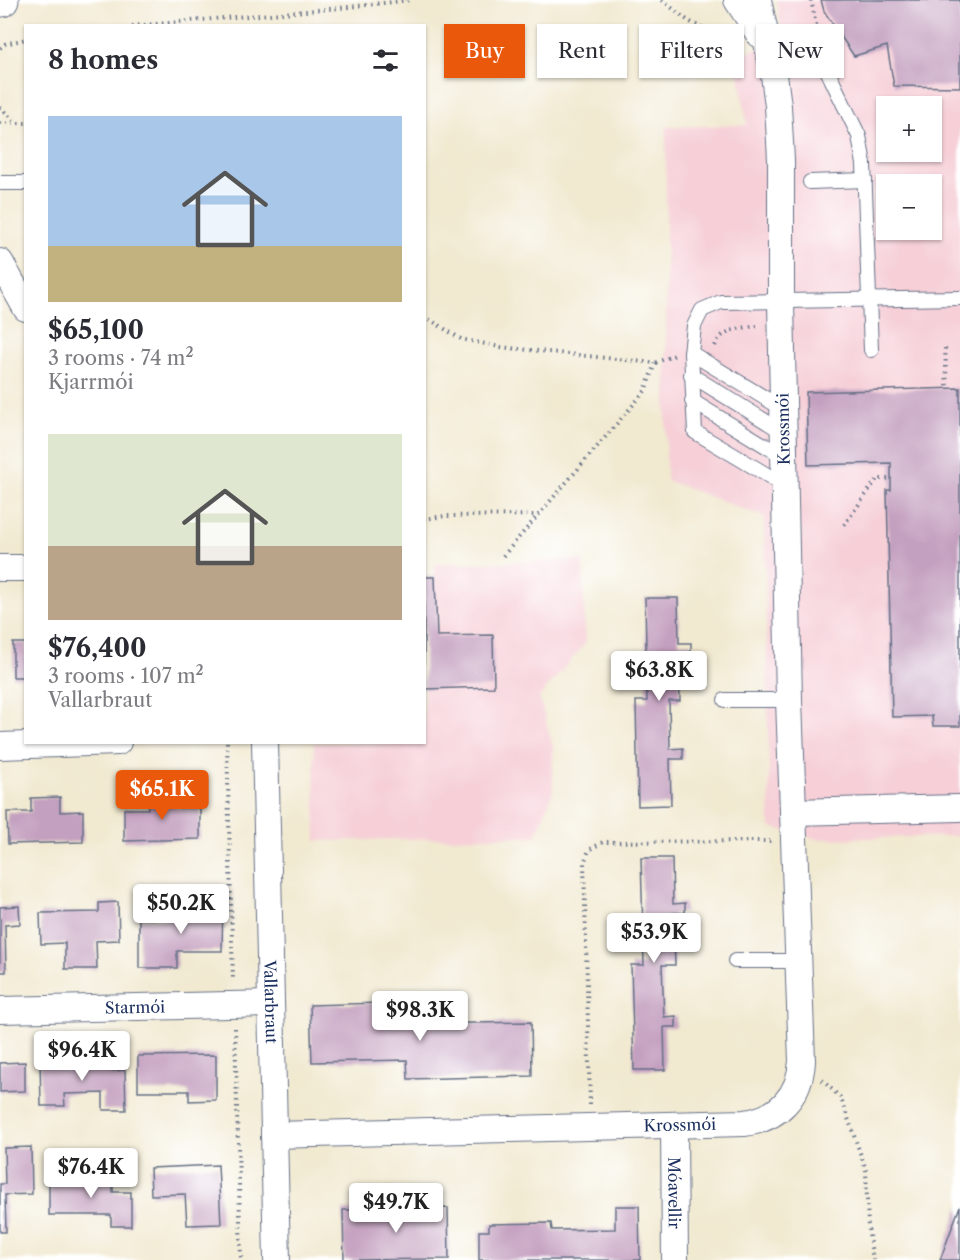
<!DOCTYPE html>
<meta charset="utf-8">
<style>
body{margin:0;font-family:"Libre Caslon Text",serif;background:#f2f2f3;color:#2b2b33;height:100vh;display:flex;flex-direction:column;font-size:22px;white-space:nowrap}
*{box-sizing:border-box;margin:0}
p{font-size:20px;color:#7c7c81}
.icon{flex:none;width:33px;height:33px;fill:none;stroke:currentColor;stroke-width:2;stroke-linecap:round;stroke-linejoin:round}
.map{position:relative;flex:1;overflow:hidden}
.sheet{position:absolute;left:24px;top:24px;width:402px;height:720px;display:flex;flex-direction:column;background:#fff;border-radius:0px;box-shadow:0 2px 4px #0004}
.sheet>*{flex:none}
.top-card{position:absolute;left:444px;top:24px;width:426px;height:54px;display:flex;gap:12px}
.controls{position:absolute;left:876px;top:96px;display:grid;gap:12px}
.controls a{display:grid;place-items:center;width:66px;height:66px;border-radius:0px;background:#fff;box-shadow:0 2px 4px #0004;font-size:30px}
.price{position:absolute;translate:-50% -51px;padding:0 14px;border-radius:6px;background:#fff;color:#222;font-size:20px;line-height:39px;filter:drop-shadow(0 2px 3px #0008)}
.price::after{content:'';position:absolute;left:50%;top:36px;width:18px;height:14px;margin-left:-9px;background:inherit;clip-path:polygon(0 0,100% 0,50% 100%)}
.price.active{background:#ea580c;color:#fff}
ul{padding:0;list-style:none}
li{display:grid;align-content:center;gap:12px;height:318px;padding:0 24px}
li span{display:grid;place-items:center;height:186px;border-radius:0px;color:#555}
li>.icon{margin-inline-start:auto}
span .icon{width:108px;height:108px;fill:#fffc;stroke-width:1}
li b{font-size:26px}
h2{display:flex;justify-content:space-between;align-items:center;height:72px;padding:0 24px;font-size:26px}
.pill{padding:0 21px;border-radius:0px;background:#fff;box-shadow:0 2px 4px #0004;font-size:21px;line-height:54px}
.pill.active{background:#ea580c;color:#fff}
.map>svg:first-child{display:block}
</style>
<div class="map">
<svg width="960" height="1260" viewBox="0 0 960 1260">
<rect width="100%" height="100%" fill="#fff"/>
<filter id="ink" filterUnits="userSpaceOnUse"><feTurbulence type="fractalNoise" baseFrequency=".0167" numOctaves="2"/><feDisplacementMap in="SourceGraphic" scale="12" xChannelSelector="R" yChannelSelector="G"/><feConvolveMatrix kernelMatrix="1 2 1 2 8 2 1 2 1" color-interpolation-filters="sRGB"/></filter>
<filter id="wash" filterUnits="userSpaceOnUse"><feTurbulence type="fractalNoise" baseFrequency=".008" numOctaves="4" result="noise"/><feDisplacementMap in="SourceGraphic" scale="24" xChannelSelector="R" yChannelSelector="G"/><feGaussianBlur stdDeviation="1.35" result="paint"/><feColorMatrix in="noise" values="0 0 0 0 0 0 0 0 0 0 0 0 0 0 0 0 0 1.4 0 .05"/><feComposite in="paint" operator="in"/></filter>
<g filter="url(#wash)">
<rect width="100%" height="100%" fill="#f1e9d0"/>
<g fill="#f6cfd7" fill-rule="evenodd">
<path d="M776 0H960V836L818 839 770 827 764 517 666 480V127L747 125 736 56 783 39ZM886 106H932V152H886ZM886 184H932V230H886Z"/>
<path d="M583 560 585 644 539 697 553 746V792L536 836 316 841 314 743 424 742 425 577H435V564Z"/>
</g>
<g id="blocks">
<g fill="#c4a0c0">
<path d="M821 0H960V87L894 86 887 46 854 56 824 11Z"/>
<path d="M960 388V726H933L932 716 892 717 887 490H891V463L808 465 806 392Z"/>
<path d="M424 577H435L437 636 493 635 494 687 424 689Z"/>
<path d="M645 598H678L679 643H691V652L679 653 680 701H669L670 749 683 748V759H670L671 805 638 806 636 701H647Z"/>
<rect x="13" y="643" width="13" height="34"/>
<path d="M177 794V808H200V839L124 841V809H148L147 795Z"/>
<path d="M60 797V812L83 811V842L8 844 7 812H31V798Z"/>
<path d="M641 858H672L673 904 685 903V913H673L675 965H662L664 1017 676 1016V1027H664L665 1070H634L631 965H644Z"/>
<path d="M197 898H223L222 951H177V968H139V919H197Z"/>
<path d="M118 902 119 940 96 941 97 969H65V943L41 944 40 913 99 912V903Z"/>
<path d="M19 906 20 924 5 925 6 972H0V907Z"/>
<path d="M417 1002 418 1024 531 1022 532 1076 408 1079 407 1060 312 1062 310 1005Z"/>
<path d="M216 1055V1100L189 1101V1091H138V1056Z"/>
<path d="M107 1058V1071L125 1070 126 1110H103V1093L64 1094 65 1106H41L40 1060Z"/>
<path d="M25 1062V1091L0 1092V1063Z"/>
<path d="M31 1147 32 1194 5 1195 6 1232H0V1184H5L4 1148Z"/>
<path d="M218 1165 221 1224 187 1225 185 1194 151 1195 150 1168Z"/>
<path d="M85 1172H113V1192H131V1226H111V1215H49V1183H85Z"/>
<path d="M615 1206H639L640 1260H479V1231H489V1224L551 1223 552 1230 615 1229Z"/>
<path d="M960 1206V1260H940Z"/>
<path d="M448 1208 449 1259 344 1260 343 1210Z"/>
</g>
</g>
</g>
<g filter="url(#ink)">
<use href="#blocks" fill-opacity="0" stroke="#667086" stroke-width="1.5"/>
<g fill="none" stroke-linecap="round" stroke-linejoin="round">
<defs>
<g id="service">
<path d="M826 68 859 136 864 164 871 350"/>
<path d="M810 182 865 180"/>
<path d="M0 183H26"/>
<path d="M691 353 783 409"/>
<path d="M691 375 783 432"/>
<path d="M692 401 784 457"/>
<path d="M784 485 695 432 691 353 694 326 702 310 721 302 960 298"/>
<path d="M725 700H789"/>
<path d="M735 961H798"/>
</g>
<g id="minor">
<path d="M737 0 759 34"/>
<path d="M0 262 26 308"/>
<path d="M0 568H26"/>
<path id="s1" d="M265 742 277 1260"/>
<path d="M0 746 118 742"/>
<path d="M793 812 960 808"/>
<path id="s2" d="M0 1010 271 1004"/>
<path id="s3" d="M674 1125 675 1260"/>
<path id="s4" d="M274 1135 744 1123C778 1119 800 1096 802 1061L789 700 781 301V160L778 106 774 75 758 0"/>
</g>
<path id="primary" d="M0 0H2"/>
</defs>
<use href="#service" stroke="#667086" stroke-width="16"/>
<use href="#minor" stroke="#667086" stroke-width="28"/>
<use href="#primary" stroke="#667086" stroke-width="35"/>
<g stroke="#667086" stroke-width="4" stroke-dasharray="1.5 4.5" stroke-linecap="butt">
<path d="M662 0C683 16 698 35 726 27"/>
<path d="M811 0 822 52"/>
<path d="M132 26 340 8 410 0"/>
<path d="M0 48 5 44 26 39"/>
<path d="M0 107 15 122"/>
<path d="M0 123H26"/>
<path d="M424 316 461 339 500 347 655 363 675 355"/>
<path d="M715 346C721 329 741 328 757 326"/>
<path d="M945 348 947 388"/>
<path d="M424 519 445 516 538 515"/>
<path d="M844 525 877 479H891"/>
<path d="M503 556 645 391 655 363"/>
<path d="M227 742 233 982"/>
<path d="M235 1028 241 1260"/>
<path d="M822 1080 841 1098 866 1170 868 1228 873 1260"/>
<path d="M590 1105 584 863 589 850 603 842 771 841"/>
</g>
<use href="#service" stroke="#fff" stroke-width="14"/>
<use href="#minor" stroke="#fff" stroke-width="26"/>
<use href="#primary" stroke="#fff" stroke-width="33"/>
</g>
</g>
<g text-anchor="middle" stroke-width="5" stroke-linejoin="round" paint-order="stroke">
<g font-size="16" fill="#1b2f5e" stroke="#fff">
<text transform="translate(783 429) rotate(-91)" y="6">Krossmói</text>
<text dy="6" stroke="none"><textPath href="#s1" startOffset="260">Vallarbraut</textPath></text>
<text dy="6" stroke="none"><textPath href="#s2" startOffset="135">Starmói</textPath></text>
<text dy="6" stroke="none"><textPath href="#s4" startOffset="406">Krossmói</textPath></text>
<text dy="6" stroke="none"><textPath href="#s3" startOffset="68">Móavellir</textPath></text>
</g>
</g>
</svg>
<div class="controls">
<a>+</a>
<a>−</a>
</div>
<b class="price" style="left:659px;top:702px">$63.8K</b>
<b class="price active" style="left:162px;top:821px">$65.1K</b>
<b class="price" style="left:181px;top:935px">$50.2K</b>
<b class="price" style="left:654px;top:964px">$53.9K</b>
<b class="price" style="left:420px;top:1042px">$98.3K</b>
<b class="price" style="left:82px;top:1082px">$96.4K</b>
<b class="price" style="left:91px;top:1199px">$76.4K</b>
<b class="price" style="left:396px;top:1234px">$49.7K</b>
<div class="top-card">
<a class="pill active">Buy</a>
<a class="pill">Rent</a>
<a class="pill">Filters</a>
<a class="pill">New</a>
</div>
<section class="sheet">
<h2>8 homes<svg class="icon" aria-label="filters" viewBox="0 0 24 24"><path d="M4 7h16M4 17h16"/><circle cx="9" cy="7" r="2"/><circle cx="15" cy="17" r="2"/></svg></h2>
<ul>
<li><span style="background:linear-gradient(#a9c7e8 70%,#c2b280 0)"><svg class="icon" aria-label="home" viewBox="0 0 24 24"><path d="M3 11l9-7 9 7M6 9v11h12V9"/></svg></span><div><b>$65,100</b><p>3 rooms · 74 m²</p><p>Kjarrmói</p></div></li>
<li><span style="background:linear-gradient(#dfe7d0 60%,#b9a48a 0)"><svg class="icon" aria-label="home" viewBox="0 0 24 24"><path d="M3 11l9-7 9 7M6 9v11h12V9"/></svg></span><div><b>$76,400</b><p>3 rooms · 107 m²</p><p>Vallarbraut</p></div></li>
</ul>
</section>
</div>
